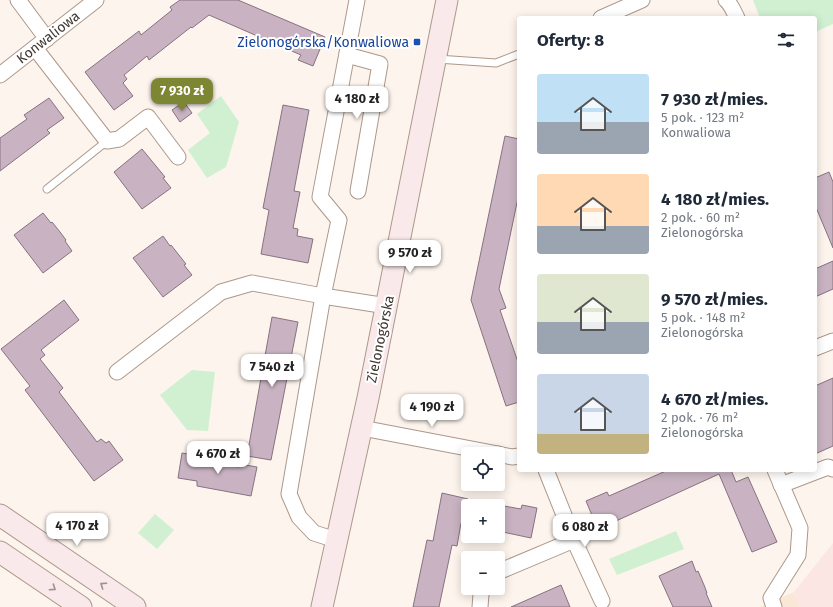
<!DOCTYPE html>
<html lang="pl">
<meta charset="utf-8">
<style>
body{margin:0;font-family:"Fira Sans",sans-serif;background:#f2f2f3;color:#1f2937;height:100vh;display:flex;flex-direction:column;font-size:15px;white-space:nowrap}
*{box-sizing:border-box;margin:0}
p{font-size:13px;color:#747a83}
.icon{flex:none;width:22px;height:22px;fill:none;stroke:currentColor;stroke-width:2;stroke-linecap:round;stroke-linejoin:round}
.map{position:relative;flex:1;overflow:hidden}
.details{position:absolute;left:517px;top:16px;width:300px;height:456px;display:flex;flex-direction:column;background:#fff;border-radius:4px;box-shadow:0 2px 10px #0003}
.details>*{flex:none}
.buttons{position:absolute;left:461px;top:447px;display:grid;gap:8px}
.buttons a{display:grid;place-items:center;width:44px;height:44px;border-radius:4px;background:#fff;box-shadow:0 2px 10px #0003;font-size:20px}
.price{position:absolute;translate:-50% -34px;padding:0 9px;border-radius:8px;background:#fff;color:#222;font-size:13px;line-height:26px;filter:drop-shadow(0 1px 2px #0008)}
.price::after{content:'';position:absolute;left:50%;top:24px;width:12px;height:9px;margin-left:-6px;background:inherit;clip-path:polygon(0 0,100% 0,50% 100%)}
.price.active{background:#7d8633;color:#fff}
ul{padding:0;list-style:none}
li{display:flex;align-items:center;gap:12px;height:100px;padding:0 20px}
li span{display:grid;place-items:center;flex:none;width:112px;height:80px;border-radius:4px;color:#555}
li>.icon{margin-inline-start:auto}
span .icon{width:48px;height:48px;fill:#fffc;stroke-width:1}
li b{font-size:17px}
h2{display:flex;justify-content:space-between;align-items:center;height:48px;padding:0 20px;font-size:17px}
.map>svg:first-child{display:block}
</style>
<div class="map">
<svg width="833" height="607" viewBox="0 0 833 607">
<rect width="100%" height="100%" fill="#fdf4ed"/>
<path fill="#fae8d7" d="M794 592 800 607H760Z"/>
<path fill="#fce6e4" d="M833 543V607H800L794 592Z"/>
<g fill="#d0f0d1">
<path d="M753 0H833V24L815 32V18H760Z"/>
<path d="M221 96 239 122 226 167 207 178 188 150 210 133 197 114Z"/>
<path d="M192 370 215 372 208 431 187 430 160 395Z"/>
<path d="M155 514 174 530 157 549 138 533Z"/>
<path d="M676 531 684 549 617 575 609 559Z"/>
</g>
<g fill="#c9b3c2" stroke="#877280">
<path d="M180 0H238L325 37 313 66 298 60 301 55 209 15 192 28 191 27 149 60 147 56 124 75 127 79 123 83 133 96 114 110 85 72 139 31 141 35 172 10 170 7Z"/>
<path d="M49 98 64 118 47 130 50 133 0 171V138L27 119 24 115Z"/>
<path d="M184 102 192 113 180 122 172 110Z"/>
<path d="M283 105 309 110 294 191 300 192 293 228 298 229 297 236 313 239 308 263 261 254 269 210 263 208Z"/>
<path d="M505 136 519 139V193L499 289 506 308 500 310 519 365V402L506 406 471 300Z"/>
<path d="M142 149 165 177 163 178 171 188 142 209 114 172Z"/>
<path d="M829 172 833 182V248L815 205V178Z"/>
<path d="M43 213 51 223 52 222 60 232 66 240 65 241 72 251 43 273 14 235Z"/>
<path d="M163 236 170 246 171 245 186 264 184 265 192 275 163 297 133 258Z"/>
<path d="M833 261V289L815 297V269Z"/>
<path d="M64 300 79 320 41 350 45 355 40 359 63 388 59 392 97 442 101 439 106 443 109 441 123 460 94 481 25 390 30 386 1 349Z"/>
<path d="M272 317 298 322 271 460 247 456Z"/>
<path d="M833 378V446L815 454V386Z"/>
<path d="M182 453 212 458V462L239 467 240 464 257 467 251 496 197 486V481L178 478Z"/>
<path d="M668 470H731L736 482 748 477 777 542 752 552 719 474 616 521 615 517 596 525 586 501 607 492 609 496Z"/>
<path d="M442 493 468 499V525L461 523 457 546 452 545 439 607H413L427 540 433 541Z"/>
<path d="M498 505 521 509 522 505 537 508 531 538 498 531Z"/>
<path d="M692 561 696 572 698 571 704 585 707 593H706L712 607H673L659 576Z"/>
<path d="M561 585 570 607H511Z"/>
</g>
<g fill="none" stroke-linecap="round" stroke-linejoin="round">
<defs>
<g id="lane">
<path d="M437 59 496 63 519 54"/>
<path d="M47 189 107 141"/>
</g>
<g id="street">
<path d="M18 0 47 39"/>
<path d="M726 0C731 4 734 12 737 18"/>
<path d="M601 18 642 0"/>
<path d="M35 48 107 141 119 139 148 117 178 157"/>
<path d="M347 55 380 64 358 191"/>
<path d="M0 75 96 0"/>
<path d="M815 348 833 341"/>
<path d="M117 372 221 292 252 283 323 296 387 306"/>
<path d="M362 428 498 454"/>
<path d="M498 454 512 457 519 456"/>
<path d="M781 485 828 467 833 469"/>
<path d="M336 540 314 533 299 517 289 494 323 296 339 220 320 197 357 0"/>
<path d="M574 540 602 601"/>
<path d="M498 572 574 540 546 470"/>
<path d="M480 607 481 594 484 588"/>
<path d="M774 607 771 598 798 555 800 528 775 470"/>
</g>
<g id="secondary">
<path d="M0 515 135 607"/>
<path d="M0 552 81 607"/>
<path d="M322 607 368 398 447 0"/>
</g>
</defs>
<use href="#lane" stroke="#ad988a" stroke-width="9"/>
<use href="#street" stroke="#ad988a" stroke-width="17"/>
<use href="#secondary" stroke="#ad988a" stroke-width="23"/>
<use href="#lane" stroke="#fff" stroke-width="7"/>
<use href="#street" stroke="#fff" stroke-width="15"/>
<use href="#secondary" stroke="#fae9eb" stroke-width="21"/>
</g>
<defs><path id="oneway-chevron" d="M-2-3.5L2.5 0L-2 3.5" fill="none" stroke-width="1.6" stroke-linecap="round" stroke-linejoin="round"/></defs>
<g stroke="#9d908e">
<use href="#oneway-chevron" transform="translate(103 585) rotate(-146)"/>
<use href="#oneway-chevron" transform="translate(53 588) rotate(34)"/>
</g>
<rect fill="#1a4fb4" stroke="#fff" stroke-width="1.5" x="413" y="38" width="8" height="8" rx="2"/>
<g text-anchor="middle" stroke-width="4" stroke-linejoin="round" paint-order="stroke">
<g font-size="14" fill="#403731" stroke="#fff">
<text transform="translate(48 37) rotate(-38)" y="5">Konwaliowa</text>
<text transform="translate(380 339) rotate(-78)" y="5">Zielonogórska</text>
</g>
<g font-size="14" fill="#164399" stroke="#fff" text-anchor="end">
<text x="409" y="47">Zielonogórska/Konwaliowa</text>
</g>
</g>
</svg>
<div class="buttons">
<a><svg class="icon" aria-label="locate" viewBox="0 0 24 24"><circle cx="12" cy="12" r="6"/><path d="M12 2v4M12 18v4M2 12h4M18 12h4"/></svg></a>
<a>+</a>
<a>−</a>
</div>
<b class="price active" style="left:182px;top:112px">7 930 zł</b>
<b class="price" style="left:357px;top:120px">4 180 zł</b>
<b class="price" style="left:410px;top:274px">9 570 zł</b>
<b class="price" style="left:272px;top:388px">7 540 zł</b>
<b class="price" style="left:432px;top:428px">4 190 zł</b>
<b class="price" style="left:218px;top:475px">4 670 zł</b>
<b class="price" style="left:77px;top:547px">4 170 zł</b>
<b class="price" style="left:585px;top:548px">6 080 zł</b>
<section class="details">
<h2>Oferty: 8<svg class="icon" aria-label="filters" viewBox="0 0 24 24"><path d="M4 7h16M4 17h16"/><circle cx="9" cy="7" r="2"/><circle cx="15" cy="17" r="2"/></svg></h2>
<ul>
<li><span style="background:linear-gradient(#bfe0f5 60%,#9aa5b1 0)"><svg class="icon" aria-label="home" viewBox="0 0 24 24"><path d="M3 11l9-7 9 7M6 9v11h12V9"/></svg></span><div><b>7 930 zł/mies.</b><p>5 pok. · 123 m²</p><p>Konwaliowa</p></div></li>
<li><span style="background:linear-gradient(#ffd9b3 65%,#9aa5b1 0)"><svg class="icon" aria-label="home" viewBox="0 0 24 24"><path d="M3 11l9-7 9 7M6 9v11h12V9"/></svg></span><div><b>4 180 zł/mies.</b><p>2 pok. · 60 m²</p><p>Zielonogórska</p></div></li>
<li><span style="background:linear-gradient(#dfe7d0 60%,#9aa5b1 0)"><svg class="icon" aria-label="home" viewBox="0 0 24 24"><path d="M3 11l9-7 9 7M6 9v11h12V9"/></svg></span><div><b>9 570 zł/mies.</b><p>5 pok. · 148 m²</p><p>Zielonogórska</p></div></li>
<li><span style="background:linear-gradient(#c9d6e8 75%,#c2b280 0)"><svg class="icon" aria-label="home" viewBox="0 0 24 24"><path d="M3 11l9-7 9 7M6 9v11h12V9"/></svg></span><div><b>4 670 zł/mies.</b><p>2 pok. · 76 m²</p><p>Zielonogórska</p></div></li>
</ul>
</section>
</div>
